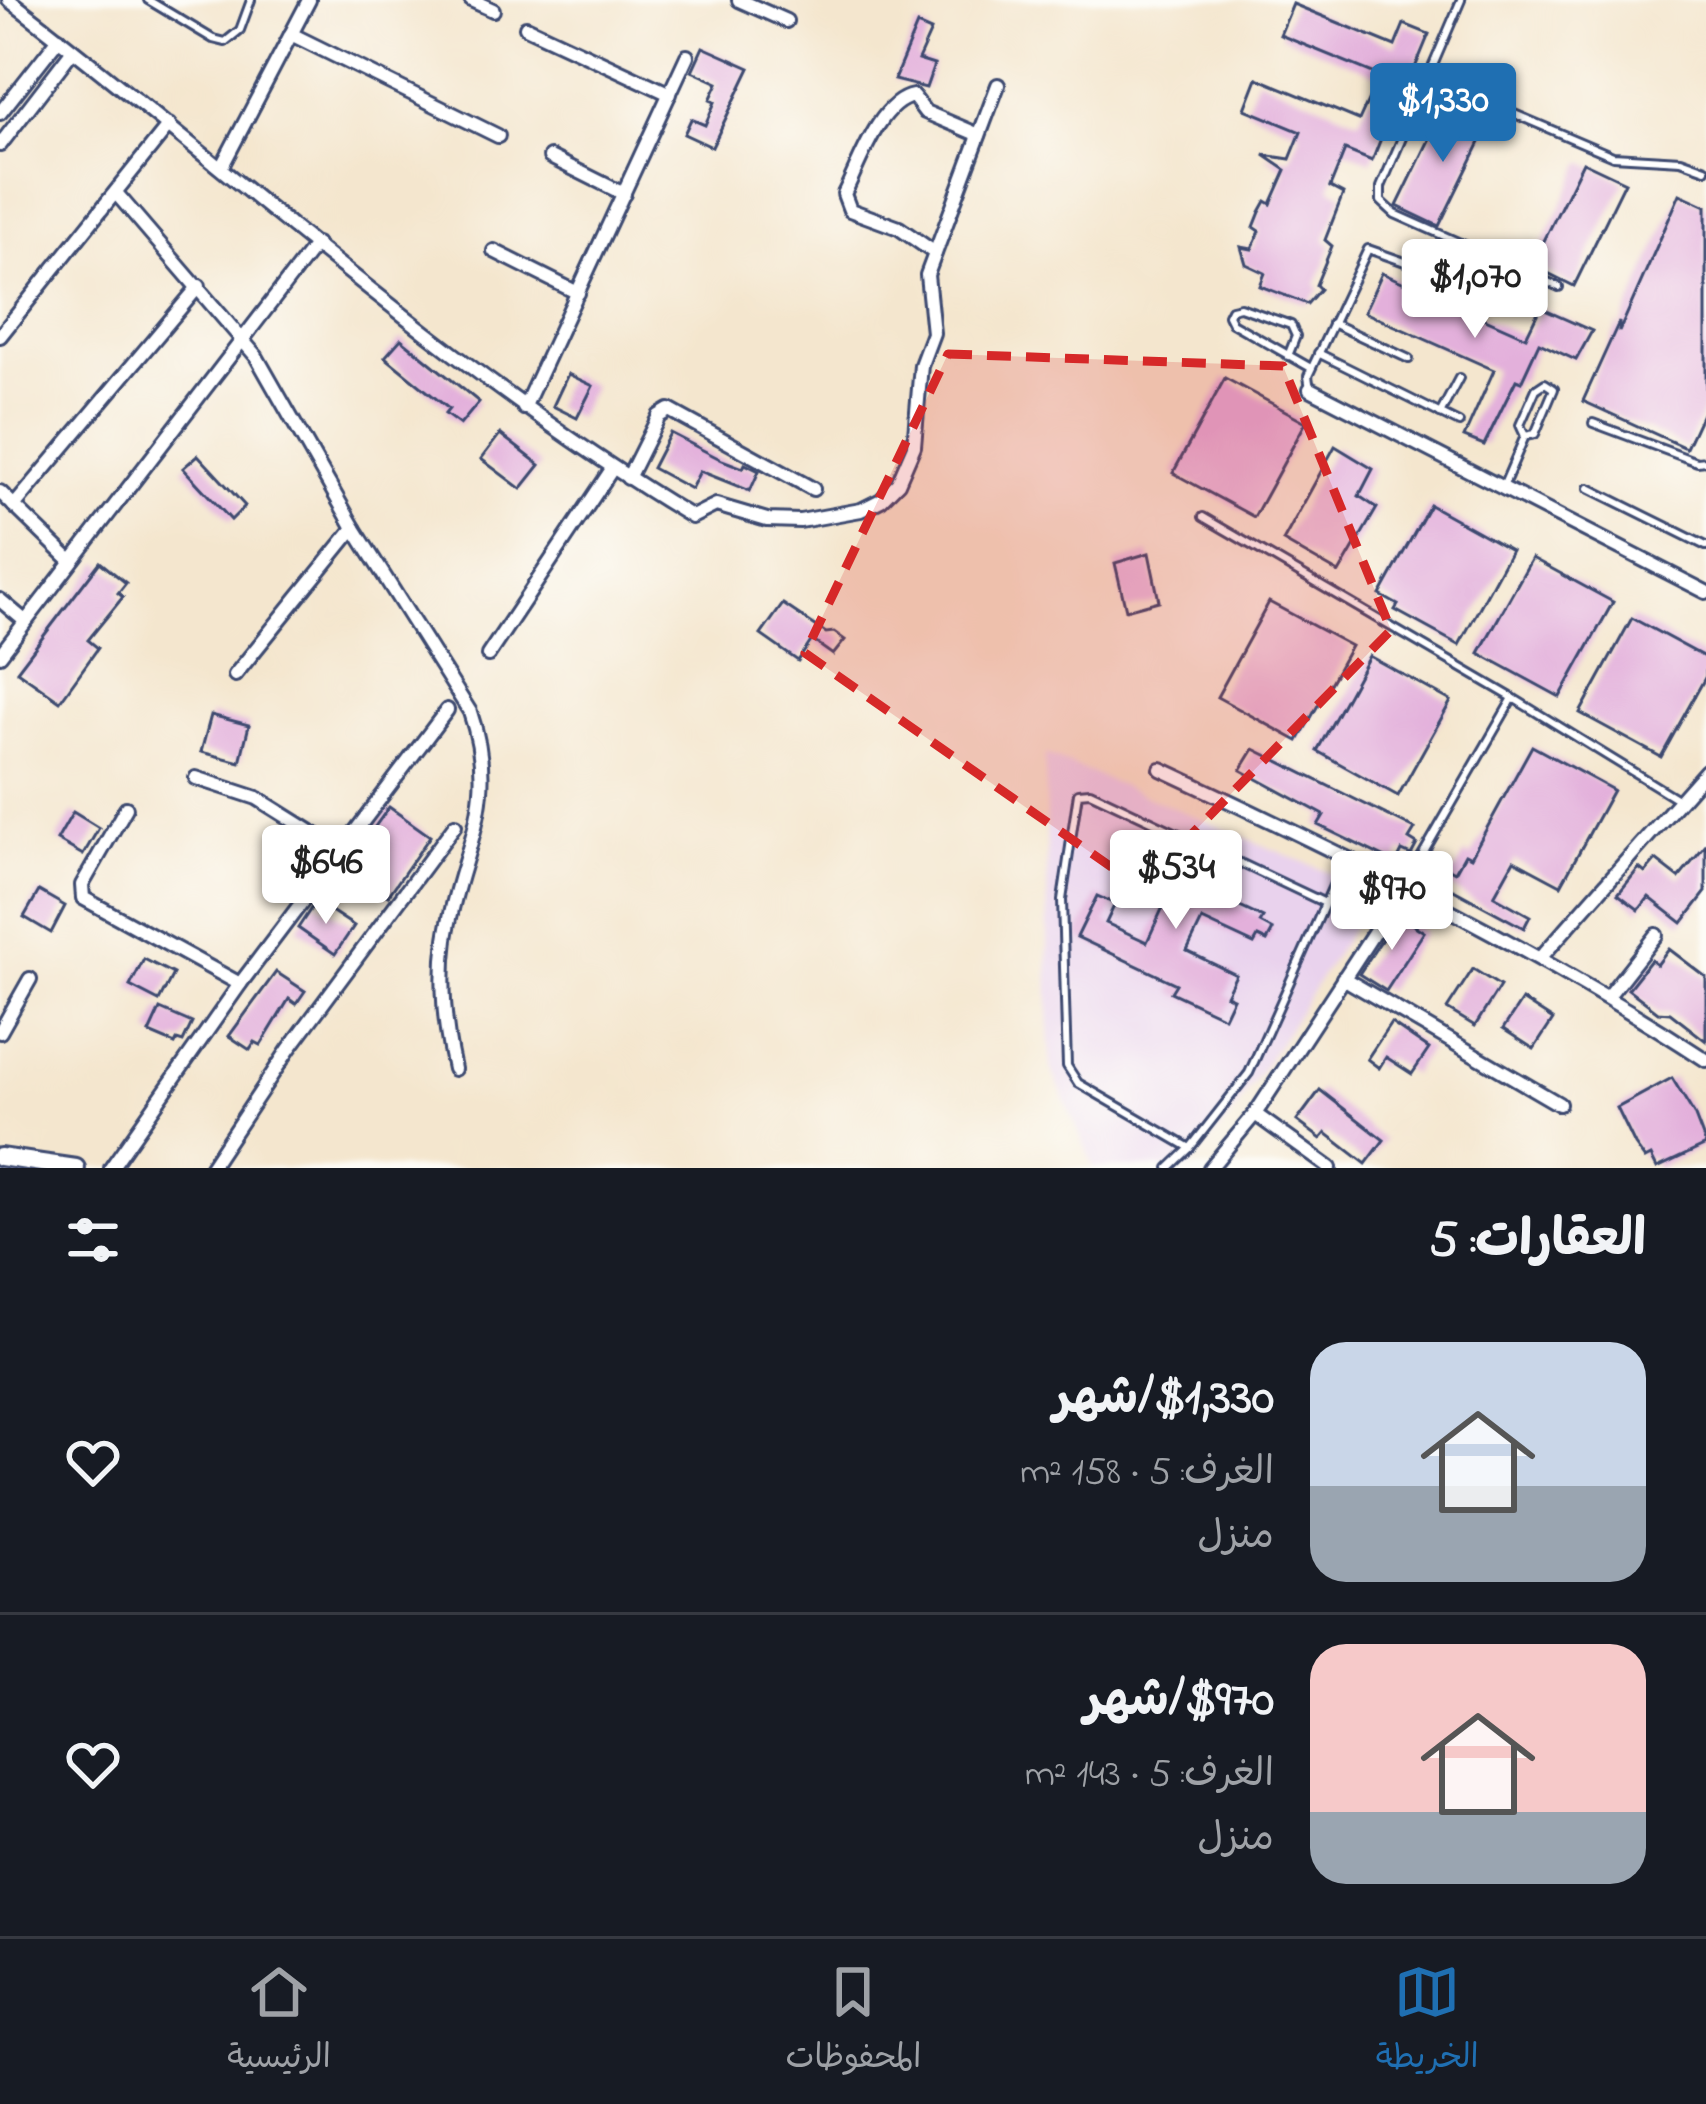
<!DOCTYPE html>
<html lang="ar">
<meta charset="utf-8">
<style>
body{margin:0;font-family:"Indie Flower","Playpen Sans Arabic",sans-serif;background:#242831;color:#f1f3f6;direction:rtl;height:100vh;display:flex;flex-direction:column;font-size:45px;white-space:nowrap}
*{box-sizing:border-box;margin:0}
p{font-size:39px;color:#9ea1a6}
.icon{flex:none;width:66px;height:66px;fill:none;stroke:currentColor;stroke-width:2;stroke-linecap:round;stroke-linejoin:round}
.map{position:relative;height:1168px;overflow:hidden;direction:ltr}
.sheet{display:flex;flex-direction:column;background:#171b24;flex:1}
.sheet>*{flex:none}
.price{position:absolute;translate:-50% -102px;padding:0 27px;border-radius:12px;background:#fff;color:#222;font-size:39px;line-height:78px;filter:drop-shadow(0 3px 6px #0008)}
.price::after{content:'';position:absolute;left:50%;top:72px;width:36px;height:27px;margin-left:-18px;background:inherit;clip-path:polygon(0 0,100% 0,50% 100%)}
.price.on{background:#1f6fb2;color:#fff}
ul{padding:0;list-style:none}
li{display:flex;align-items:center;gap:36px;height:300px;padding:0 60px}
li+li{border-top:3px solid #363941}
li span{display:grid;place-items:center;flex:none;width:336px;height:240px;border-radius:36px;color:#555}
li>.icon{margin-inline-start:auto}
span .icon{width:144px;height:144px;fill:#fffc;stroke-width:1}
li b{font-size:51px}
h2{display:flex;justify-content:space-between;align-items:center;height:144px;padding:0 60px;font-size:51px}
.dock{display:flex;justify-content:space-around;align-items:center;height:168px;border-top:3px solid #363941;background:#171b24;font-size:33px;color:#9ea1a6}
.dock a{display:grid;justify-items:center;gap:6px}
.dock .on{color:#1f6fb2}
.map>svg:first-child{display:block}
</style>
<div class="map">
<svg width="1706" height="1168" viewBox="0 0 1706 1168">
<rect width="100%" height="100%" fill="#fdfcf7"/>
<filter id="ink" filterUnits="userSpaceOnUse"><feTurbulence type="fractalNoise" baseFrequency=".00833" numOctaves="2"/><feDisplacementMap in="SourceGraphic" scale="24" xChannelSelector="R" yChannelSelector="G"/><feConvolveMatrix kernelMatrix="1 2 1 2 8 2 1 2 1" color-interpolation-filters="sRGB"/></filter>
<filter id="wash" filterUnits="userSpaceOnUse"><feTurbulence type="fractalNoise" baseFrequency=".004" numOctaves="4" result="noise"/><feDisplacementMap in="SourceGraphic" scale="48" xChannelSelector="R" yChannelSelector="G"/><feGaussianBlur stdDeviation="2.7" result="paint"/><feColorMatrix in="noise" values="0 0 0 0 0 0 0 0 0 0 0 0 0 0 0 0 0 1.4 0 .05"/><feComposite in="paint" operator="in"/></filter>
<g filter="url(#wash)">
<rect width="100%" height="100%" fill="#f4e6ce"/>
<path fill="#e9d2ed" d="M1045 754 1375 892 1232 1116 1189 1168H1094L1050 1066Z"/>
<g id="blocks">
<g fill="#e3b0db">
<path d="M1293 4 1395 46 1404 24 1429 34 1407 87 1280 35Z"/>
<path d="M917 25 931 31 918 60 934 65 926 88 894 80Z"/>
<path d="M703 47 750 68 712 147 684 134 691 119 705 125 715 102 710 100 718 83 692 71Z"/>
<path d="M1257 78 1359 120 1369 98 1393 108 1372 161 1345 150 1330 187 1343 194 1325 240 1332 246 1316 285 1320 289 1307 304 1260 286 1265 273 1246 264 1241 247 1252 249 1260 231 1254 227 1260 212 1266 201 1271 204 1286 170 1264 155 1290 159 1301 132 1245 109Z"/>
<path d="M1447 103 1489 124 1439 226 1397 206Z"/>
<path d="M1583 162 1625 182 1574 286 1532 265Z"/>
<path d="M1680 194 1706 206V405L1686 448 1583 401 1619 322V332Z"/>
<path d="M1382 273 1526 337 1540 308 1592 331 1576 360 1539 343 1521 382 1516 380 1484 445 1464 437 1494 370 1364 312Z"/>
<path d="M401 339 479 402 460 425 445 414 449 409 385 357Z"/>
<path d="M568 374 593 386 577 418 553 406Z"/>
<path d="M1225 378 1306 422 1254 517 1173 473Z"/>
<path d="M670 433 722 460 743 468 745 464 759 471 750 491 700 471 691 489 652 468Z"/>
<path d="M500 434 540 465 521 489 481 459Z"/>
<path d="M1335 446 1373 469 1359 496 1377 508 1339 573 1283 541Z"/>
<path d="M198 455 245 506 231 520 183 468Z"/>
<path d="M1430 505 1511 550 1459 645 1395 610 1398 605 1380 595Z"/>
<path d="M1149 553 1159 601 1126 610 1115 563Z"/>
<path d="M1532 558 1613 602 1560 697 1479 653Z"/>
<path d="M100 562 126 583 118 593 123 597 88 640 98 648 60 701 17 671Z"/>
<path d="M1269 602 1351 646 1298 741 1217 697Z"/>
<path d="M783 604 826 633 834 632 845 640 833 655 812 640 798 661 761 635Z"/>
<path d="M1632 618 1706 658V676L1661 757 1580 713Z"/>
<path d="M1369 656 1451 701 1398 796 1317 751Z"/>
<path d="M211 715 249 725 240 762 201 752Z"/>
<path d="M1532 746 1613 790 1561 885 1514 860 1494 896 1530 916 1524 928 1426 875 1428 871 1423 869 1429 858 1455 872 1465 854 1471 857Z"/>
<path d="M1254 749 1415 829 1409 839 1417 844 1411 855 1402 851 1396 863 1318 825 1324 815 1241 770Z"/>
<path d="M389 807 430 836 388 896 344 870Z"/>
<path d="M73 812 99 828 83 855 57 840Z"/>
<path d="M1142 845 1187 866 1181 879 1263 918 1260 923 1273 930 1267 941 1258 937 1254 944 1202 920 1187 951 1236 975 1226 995 1233 998 1224 1017 1171 992 1176 984 1077 937 1097 896 1115 904 1106 923 1147 942 1168 896 1127 876Z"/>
<path d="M1706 845V892L1682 923 1649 897 1639 910 1618 894 1639 868 1645 873 1656 860 1679 878Z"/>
<path d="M39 891 65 906 51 933 24 917Z"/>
<path d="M316 901 354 926 335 954 298 928Z"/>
<path d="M1398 915 1424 932 1386 991 1359 974Z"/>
<path d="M1669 949 1706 977V1041L1670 1013 1658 1012 1628 989 1651 960 1657 965Z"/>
<path d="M144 959 173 974 159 1001 130 986Z"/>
<path d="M1473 969 1500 986 1475 1026 1447 1009Z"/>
<path d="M276 972 305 991 296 1004 289 999 261 1045 255 1042 250 1050 229 1036Z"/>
<path d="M1522 1000 1553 1020 1534 1049 1503 1029Z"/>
<path d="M160 1009 192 1023 183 1042 177 1040 175 1044 149 1033Z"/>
<path d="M1391 1023 1429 1049 1412 1074 1386 1057 1379 1068 1367 1059Z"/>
<path d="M1672 1078 1694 1114 1706 1145 1657 1168 1651 1156 1645 1159 1635 1145 1617 1108Z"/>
<path d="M1320 1090 1384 1140 1366 1164 1326 1133 1321 1139 1297 1121Z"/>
</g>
</g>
</g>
<g filter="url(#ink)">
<use href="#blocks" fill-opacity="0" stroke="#3c4a6f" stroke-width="3"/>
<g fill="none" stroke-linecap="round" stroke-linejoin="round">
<defs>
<g id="lane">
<path d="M148 0 213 39 225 42 240 30 251 0"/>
<path d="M1461 0 1381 187V201L1395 214 1559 287"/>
<path d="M1428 77 1613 156 1681 160 1706 169"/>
<path d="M1332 323 1409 359"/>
<path d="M1318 353 1459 423"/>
<path d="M1288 356 1296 336 1291 325 1240 307 1231 309 1228 315 1232 323 1311 368"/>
<path d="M1545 383 1554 389 1535 434 1525 436 1520 425 1536 389Z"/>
<path d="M1310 389 1308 376 1368 249 1456 280"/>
<path d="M1440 414 1459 378"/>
<path d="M1593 423 1697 462 1706 461"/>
<path d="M1503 487 1525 436"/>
<path d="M1589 488 1706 546"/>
<path d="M1203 517 1513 698 1679 800"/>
<path d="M1405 885 1513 698"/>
<path d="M1190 1148 1078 1083 1067 1066 1062 900 1078 793 1090 792 1325 903"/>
<path d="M1169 1168 1190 1148 1249 1073 1345 859"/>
</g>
<g id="street">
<path d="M9 0C236 173 447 370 692 517L716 505 767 520 800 521 861 510 881 500 898 483 914 446 921 365 933 333 927 275 998 85"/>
<path d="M471 0 493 10"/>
<path d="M739 0 786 21"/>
<path d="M526 27 670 94"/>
<path d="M291 34 498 136"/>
<path d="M0 113 59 38"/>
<path d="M0 145 73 50"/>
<path d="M550 157 624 194"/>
<path d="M222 166 309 0"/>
<path d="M116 193 256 356 354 528 470 712C502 805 459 851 446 939 440 984 444 1025 454 1069"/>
<path d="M494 251 578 293"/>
<path d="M935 253 899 228 850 210 844 194C859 165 879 102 913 96L925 112 979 135"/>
<path d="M0 336 169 125"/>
<path d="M1310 389 1706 592"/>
<path d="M524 408 687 56"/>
<path d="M628 478 659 416 669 410 813 489"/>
<path d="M0 492 71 561"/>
<path d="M14 506 199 286"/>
<path d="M0 600 25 621"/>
<path d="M0 655 316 244"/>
<path d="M488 655 612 469"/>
<path d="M235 675 354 528"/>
<path d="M1161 769C1349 857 1533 946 1706 1060"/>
<path d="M196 778 257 798 340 850"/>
<path d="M126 808 82 885 83 898 240 984"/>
<path d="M1541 957 1706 771"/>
<path d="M1343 978 1559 1104"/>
<path d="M1608 996 1656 935"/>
<path d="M0 1032 30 979"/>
<path d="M1255 1114 1330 1168"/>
<path d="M111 1168 240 984 447 710"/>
<path d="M210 1168 289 1049 455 825"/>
<path d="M1210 1168 1255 1114 1405 885"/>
</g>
<path id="secondary" d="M0 1157 76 1168"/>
</defs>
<use href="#lane" stroke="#3c4a6f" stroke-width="12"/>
<use href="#street" stroke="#3c4a6f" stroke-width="18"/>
<use href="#secondary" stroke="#3c4a6f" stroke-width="22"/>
<use href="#lane" stroke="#fff" stroke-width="6"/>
<use href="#street" stroke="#fff" stroke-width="12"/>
<use href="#secondary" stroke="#fff" stroke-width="16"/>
</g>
</g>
<path fill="#d62828" fill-opacity="0.2" stroke="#d62828" stroke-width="9" stroke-dasharray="24 15" stroke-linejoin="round" d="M948 354 1283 366 1391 630 1140 887 805 653Z"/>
</svg>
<b class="price on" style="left:1443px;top:165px">$1,330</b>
<b class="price" style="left:1475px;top:341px">$1,070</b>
<b class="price" style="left:326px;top:927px">$646</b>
<b class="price" style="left:1176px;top:932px">$534</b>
<b class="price" style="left:1392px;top:953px">$970</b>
</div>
<section class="sheet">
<h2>العقارات: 5<svg class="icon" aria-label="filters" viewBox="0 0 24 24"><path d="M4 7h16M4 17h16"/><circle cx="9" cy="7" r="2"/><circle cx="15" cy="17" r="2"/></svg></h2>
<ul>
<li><span style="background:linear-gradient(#c9d6e8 60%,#9aa5b1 0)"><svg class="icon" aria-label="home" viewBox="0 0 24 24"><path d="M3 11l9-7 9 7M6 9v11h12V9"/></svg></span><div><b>$1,330/شهر</b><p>الغرف: 5 · 158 m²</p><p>منزل</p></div><svg class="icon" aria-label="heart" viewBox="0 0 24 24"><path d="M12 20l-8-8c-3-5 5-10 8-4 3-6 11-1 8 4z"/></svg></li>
<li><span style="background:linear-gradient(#f6c9c9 70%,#9aa5b1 0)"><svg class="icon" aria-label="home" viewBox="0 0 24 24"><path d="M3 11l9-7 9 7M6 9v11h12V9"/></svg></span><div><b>$970/شهر</b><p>الغرف: 5 · 143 m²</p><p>منزل</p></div><svg class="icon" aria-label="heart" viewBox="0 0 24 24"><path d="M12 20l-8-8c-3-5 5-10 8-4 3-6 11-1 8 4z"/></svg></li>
</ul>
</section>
<nav class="dock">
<a class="on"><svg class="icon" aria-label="map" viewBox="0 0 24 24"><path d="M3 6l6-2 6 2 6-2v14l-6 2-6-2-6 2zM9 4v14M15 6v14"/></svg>الخريطة</a>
<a><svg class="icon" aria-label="saved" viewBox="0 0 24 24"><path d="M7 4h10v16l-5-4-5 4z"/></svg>المحفوظات</a>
<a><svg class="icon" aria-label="home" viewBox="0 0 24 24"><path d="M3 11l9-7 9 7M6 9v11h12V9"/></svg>الرئيسية</a>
</nav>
